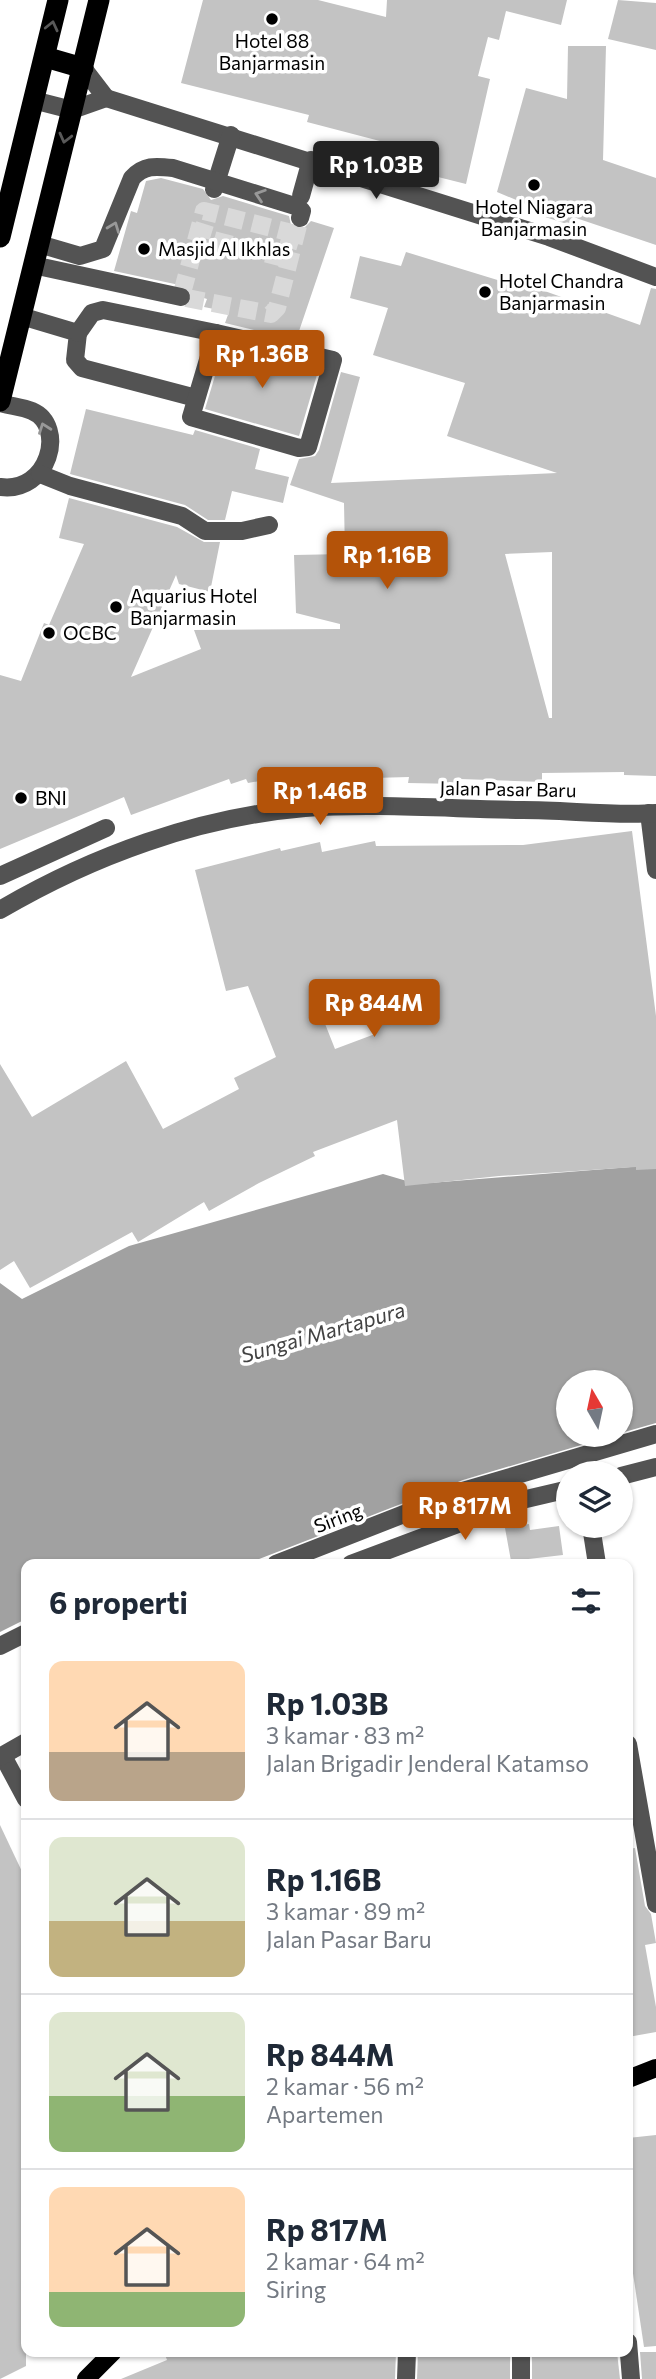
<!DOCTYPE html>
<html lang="id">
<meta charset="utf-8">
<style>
body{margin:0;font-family:Commissioner,sans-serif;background:#f6f6f7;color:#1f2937;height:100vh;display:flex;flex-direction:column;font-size:26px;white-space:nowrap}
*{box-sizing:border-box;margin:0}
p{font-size:23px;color:#747a83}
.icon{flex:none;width:38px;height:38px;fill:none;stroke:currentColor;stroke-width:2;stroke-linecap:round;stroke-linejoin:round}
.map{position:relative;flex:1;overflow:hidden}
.details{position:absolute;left:21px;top:1559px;width:612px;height:798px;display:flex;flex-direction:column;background:#fff;border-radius:14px;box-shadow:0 2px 5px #0004}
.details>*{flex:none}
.needle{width:46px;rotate:351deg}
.buttons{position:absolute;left:556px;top:1370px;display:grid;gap:14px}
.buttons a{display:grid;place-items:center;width:77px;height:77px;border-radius:50%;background:#fff;box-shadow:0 2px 5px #0004;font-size:35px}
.price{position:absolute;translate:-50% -60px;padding:0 16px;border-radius:7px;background:#b45309;color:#fff;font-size:23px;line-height:46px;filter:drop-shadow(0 2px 4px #0008)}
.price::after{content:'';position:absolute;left:50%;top:42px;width:21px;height:16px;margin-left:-10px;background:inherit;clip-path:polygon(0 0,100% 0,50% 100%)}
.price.on{background:#222;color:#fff}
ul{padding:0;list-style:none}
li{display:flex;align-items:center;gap:21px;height:175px;padding:0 28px}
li+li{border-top:2px solid #e0e1e3}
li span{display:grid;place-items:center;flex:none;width:196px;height:140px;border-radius:14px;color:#555}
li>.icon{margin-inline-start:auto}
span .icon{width:84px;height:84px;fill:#fffc;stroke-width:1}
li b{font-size:30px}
h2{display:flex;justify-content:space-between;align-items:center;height:84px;padding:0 28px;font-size:30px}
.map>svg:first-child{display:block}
</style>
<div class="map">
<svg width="656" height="2379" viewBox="0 0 656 2379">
<rect width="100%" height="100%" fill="#fff"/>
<path fill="#a1a1a1" d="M656 1165V1423L621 1433V1382H569V1435H615L463 1480 246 1564H26V1619L0 1632V1283L22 1299 129 1246 383 1174 417 1184Z"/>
<g fill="#c3c3c3" fill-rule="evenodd">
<path d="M203 0H318L386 17 387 0H567L561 25 506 11 499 40 488 37 478 76 490 79 466 184 394 166 399 146 307 122 309 115 181 83Z"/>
<path d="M618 0 656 3V50L608 39Z"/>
<path d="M568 46H606L603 160 656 178V245L573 217 570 225 539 215 540 210 497 192 526 88 567 99Z"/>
<path d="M161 178 203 189 211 200 223 196 289 216 291 225 296 229H303L311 221 334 228 296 340 225 323 229 312 204 307 207 299 192 294 184 286 114 271 131 211 137 213 146 181Z"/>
<path d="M406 252 504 282 505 279 539 289 640 325 651 288 656 289V776L624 775V772L542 773V782L460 779V784L408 783 409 777 300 780V774L248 783 246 779 231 784 229 779 131 815 124 797 0 849V675L21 681 44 623 49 625 84 544 59 538 69 498 177 527 204 542H220L210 592 179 584 176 575 131 677 201 649 194 630 340 629V624L296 613 294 555 345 554 344 503 290 485 299 459 315 456 319 450 341 372 360 377 331 483 557 473 447 436 465 383 373 355 388 308 350 298 360 256 401 266ZM552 552V718H549L505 554Z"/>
<path d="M224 346 319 368 299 436 205 409Z"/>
<path d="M86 409 193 435 195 430 260 449 255 469 289 477 283 503 232 491 225 520H208L185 505 70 474Z"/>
<path d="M632 831 656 1016V1169L636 1170V1167L499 1176 405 1186 397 1120 313 1152 315 1156 259 1183 209 1211 204 1202 138 1242 132 1232 30 1288 14 1261 0 1270V1064L32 1117 126 1061 163 1129 239 1089 234 1078 276 1057 248 986 226 991 195 870 280 848 281 851 320 842 322 852 375 841 376 846 523 845ZM365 991 375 1034 335 1049 316 1001Z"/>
<path d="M529 1524 530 1530 559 1526 563 1555 511 1561 505 1528Z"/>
<path d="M0 1825 26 1880V2366L0 2379Z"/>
<path d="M635 1848 645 1906 651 1914 656 1943 645 1945 656 2007V2032L628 2037V1849Z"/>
<path d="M656 2135V2346L644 2347 628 2240V2138Z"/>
<path d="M164 2352H396L395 2379H121L167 2360Z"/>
<path d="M418 2352H510V2379H417Z"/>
<path d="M532 2352H617L620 2379H532Z"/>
<path d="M640 2352H656V2379H642Z"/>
</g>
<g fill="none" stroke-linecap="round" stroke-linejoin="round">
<g stroke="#d9d9d9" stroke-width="18" stroke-dasharray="18 9" stroke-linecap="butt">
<path d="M205 224 201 237 280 257 286 253 290 240"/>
<path d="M296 234 204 211 181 297 271 314 277 308 300 218"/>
</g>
<g stroke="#535353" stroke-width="18">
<path d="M83 68 106 98"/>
<path d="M106 98 549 237 656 277"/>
<path d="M33 100 72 110 106 98"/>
<path d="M214 189 231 135"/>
<path d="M301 196 311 160"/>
<path d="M39 244 80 256 103 249 132 178C144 165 155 166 173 168L298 207 302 211 300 218"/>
<path d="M33 265 181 297"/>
<path d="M21 316 78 333 75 360 82 368 196 398"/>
<path d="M78 333 92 313 103 310 216 333"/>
<path d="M216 333 333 360 308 447 299 448 191 417Z"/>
<path d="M0 403C10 406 23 407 32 411 67 426 49 494 0 487"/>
<path d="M40 474 70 486 182 516 205 531H242L269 525"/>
<path d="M649 813 656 870"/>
<path d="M0 876 106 828"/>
<path d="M0 910C92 856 198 817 305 808 373 803 454 809 523 810 567 810 613 816 656 813"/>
<path d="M621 1476 656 1467"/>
<path d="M591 1526 597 1564"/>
<path d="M276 1564 463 1491 656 1434"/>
<path d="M351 1564 522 1500 569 1489"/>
<path d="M0 1646 26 1633"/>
<path d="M628 1744 656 1904"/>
<path d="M3 1756 26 1799"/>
<path d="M0 1757 26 1742"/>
<path d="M628 2342 631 2379"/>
<path d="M521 2352V2379"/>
<path d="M406 2379 407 2352"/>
</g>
<g stroke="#000" stroke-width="18">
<path d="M628 2079 656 2068"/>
<path d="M86 2379 113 2352"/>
</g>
<g stroke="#000" stroke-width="21">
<path d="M45 57 83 68"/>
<path d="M0 237 58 0"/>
<path d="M0 401 99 0"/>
</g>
</g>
<defs><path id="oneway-chevron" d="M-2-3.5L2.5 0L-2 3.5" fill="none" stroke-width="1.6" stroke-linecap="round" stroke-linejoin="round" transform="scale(1.75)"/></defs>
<g stroke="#595959">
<use href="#oneway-chevron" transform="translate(52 26) rotate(-77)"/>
<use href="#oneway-chevron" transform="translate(65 138) rotate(104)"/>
</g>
<g stroke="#989898">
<use href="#oneway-chevron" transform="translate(260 195) rotate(-162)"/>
<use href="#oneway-chevron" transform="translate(114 227) rotate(-69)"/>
<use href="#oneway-chevron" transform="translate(44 428) rotate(-110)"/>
</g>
<g fill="#000" stroke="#fff" stroke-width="2.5">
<circle cx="272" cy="19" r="7"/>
<circle cx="534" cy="185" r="7"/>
<circle cx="144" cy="249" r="7"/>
<circle cx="485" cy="292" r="7"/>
<circle cx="116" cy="607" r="7"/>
<circle cx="49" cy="633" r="7"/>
<circle cx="21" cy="798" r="7"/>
</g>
<g text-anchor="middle" stroke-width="7" stroke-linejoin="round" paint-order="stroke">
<g font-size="19" fill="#000" stroke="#fff" text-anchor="start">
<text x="272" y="48" text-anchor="middle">Hotel 88<tspan x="272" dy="22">Banjarmasin</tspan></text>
<text x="534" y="214" text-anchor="middle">Hotel Niagara<tspan x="534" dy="22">Banjarmasin</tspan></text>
<text x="158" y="256">Masjid Al Ikhlas</text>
<text x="499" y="288">Hotel Chandra<tspan x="499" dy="22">Banjarmasin</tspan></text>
<text x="130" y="603">Aquarius Hotel<tspan x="130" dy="22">Banjarmasin</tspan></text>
<text x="63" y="640">OCBC</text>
<text x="35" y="805">BNI</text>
</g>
<g font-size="19" fill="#000" stroke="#fff">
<text transform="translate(508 789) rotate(1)" y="7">Jalan Pasar Baru</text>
<text transform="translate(338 1518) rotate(-21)" y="7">Siring</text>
</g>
<g font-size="21" font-style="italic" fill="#424242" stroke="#fff">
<text transform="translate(323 1333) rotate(-16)" y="7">Sungai Martapura</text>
</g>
</g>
</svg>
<div class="buttons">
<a><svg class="needle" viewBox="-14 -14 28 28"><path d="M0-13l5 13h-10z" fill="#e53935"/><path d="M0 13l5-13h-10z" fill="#747a83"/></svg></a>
<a><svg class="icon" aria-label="layers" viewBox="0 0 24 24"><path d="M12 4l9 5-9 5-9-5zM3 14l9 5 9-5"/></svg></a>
</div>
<b class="price on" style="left:376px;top:201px">Rp 1.03B</b>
<b class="price" style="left:262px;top:390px">Rp 1.36B</b>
<b class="price" style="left:387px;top:591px">Rp 1.16B</b>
<b class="price" style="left:320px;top:827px">Rp 1.46B</b>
<b class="price" style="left:374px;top:1039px">Rp 844M</b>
<b class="price" style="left:465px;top:1542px">Rp 817M</b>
<section class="details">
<h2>6 properti<svg class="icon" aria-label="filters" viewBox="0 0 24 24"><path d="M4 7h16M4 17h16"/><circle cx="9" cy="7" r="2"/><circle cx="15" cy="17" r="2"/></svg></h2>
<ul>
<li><span style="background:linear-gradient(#ffd9b3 65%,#b9a48a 0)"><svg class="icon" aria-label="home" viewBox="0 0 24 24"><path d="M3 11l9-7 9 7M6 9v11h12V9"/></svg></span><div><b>Rp 1.03B</b><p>3 kamar · 83 m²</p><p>Jalan Brigadir Jenderal Katamso</p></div></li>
<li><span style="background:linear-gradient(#dfe7d0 60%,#c2b280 0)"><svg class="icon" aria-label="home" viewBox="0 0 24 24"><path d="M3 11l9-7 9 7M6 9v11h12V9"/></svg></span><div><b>Rp 1.16B</b><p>3 kamar · 89 m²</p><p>Jalan Pasar Baru</p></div></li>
<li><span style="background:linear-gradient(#dfe7d0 60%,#8fb573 0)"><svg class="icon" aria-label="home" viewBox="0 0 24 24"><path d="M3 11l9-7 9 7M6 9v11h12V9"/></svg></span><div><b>Rp 844M</b><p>2 kamar · 56 m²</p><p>Apartemen</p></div></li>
<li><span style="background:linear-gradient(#ffd9b3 75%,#8fb573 0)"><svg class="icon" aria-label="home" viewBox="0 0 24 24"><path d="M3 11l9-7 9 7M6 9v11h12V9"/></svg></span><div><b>Rp 817M</b><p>2 kamar · 64 m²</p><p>Siring</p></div></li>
</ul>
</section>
</div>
